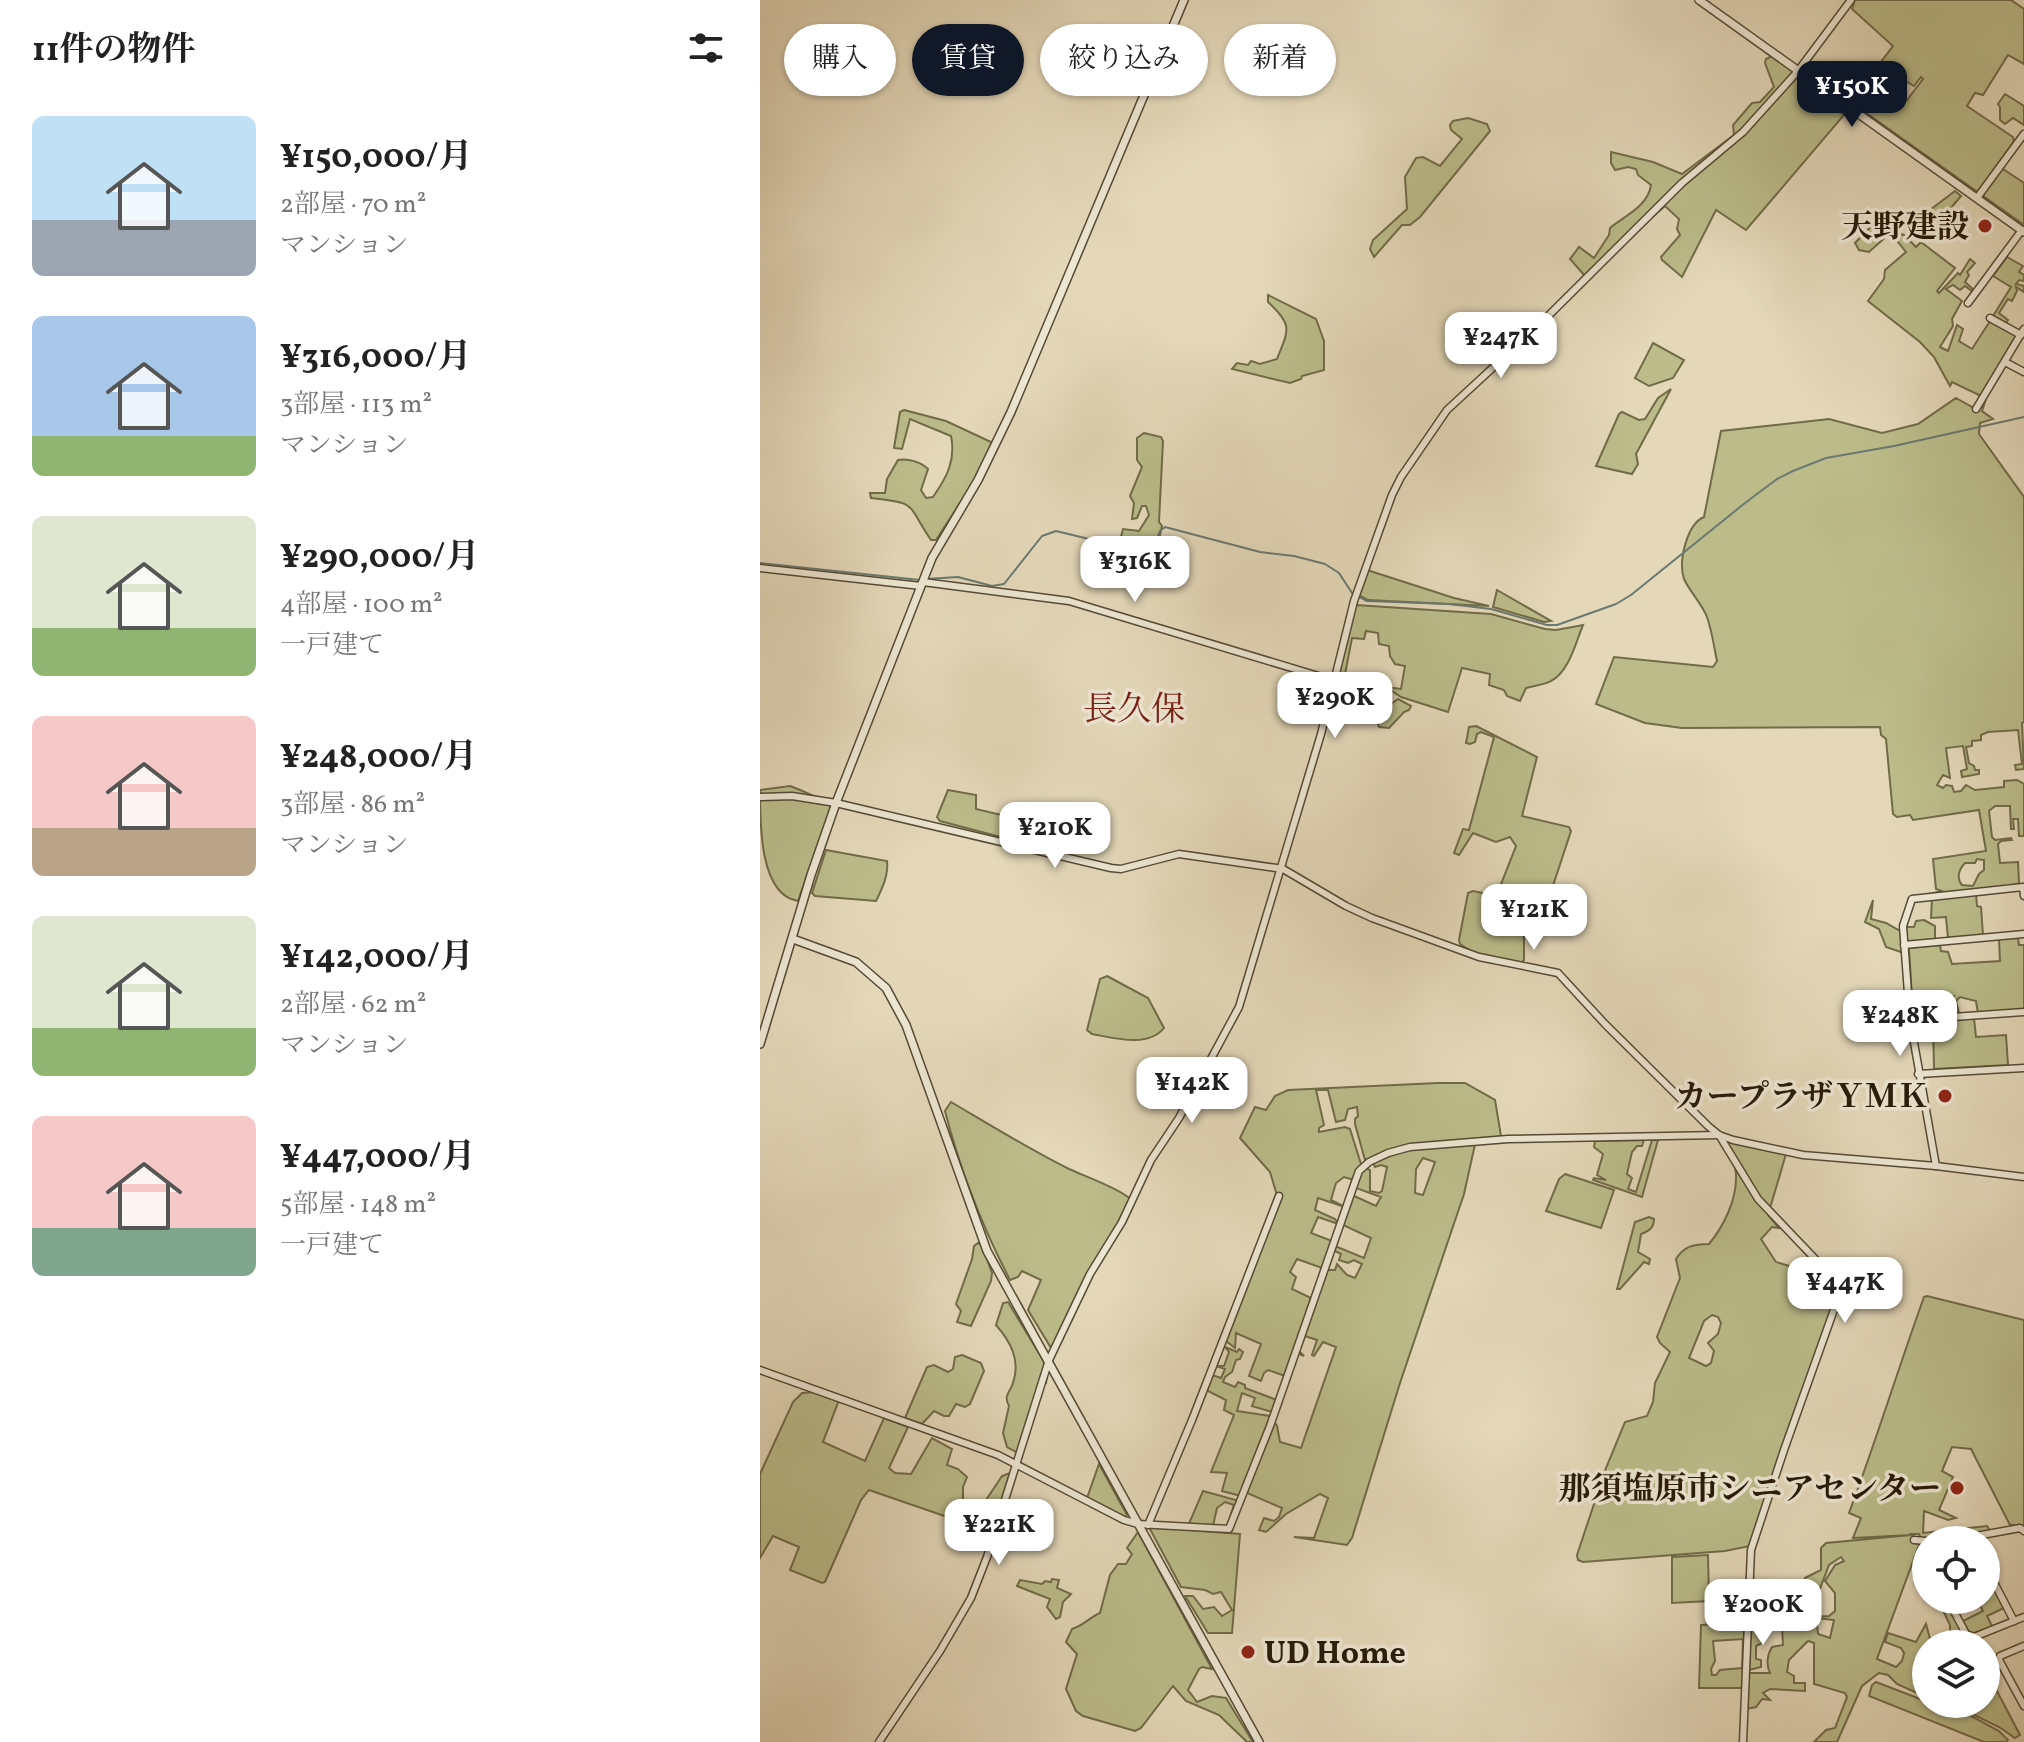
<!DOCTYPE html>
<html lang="ja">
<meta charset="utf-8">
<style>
body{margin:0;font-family:Vollkorn,"Noto Serif JP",serif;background:#f6f6f6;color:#222;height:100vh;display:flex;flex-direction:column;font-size:30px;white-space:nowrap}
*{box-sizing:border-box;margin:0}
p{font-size:26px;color:#767676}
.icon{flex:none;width:44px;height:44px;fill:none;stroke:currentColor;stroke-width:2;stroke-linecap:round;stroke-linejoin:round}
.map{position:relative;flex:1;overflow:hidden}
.panel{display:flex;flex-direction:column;background:#fff;width:760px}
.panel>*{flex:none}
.banner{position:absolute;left:24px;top:24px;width:760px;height:72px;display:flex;gap:16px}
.tools{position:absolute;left:1152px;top:1526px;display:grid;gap:16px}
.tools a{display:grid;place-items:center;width:88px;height:88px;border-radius:50%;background:#fff;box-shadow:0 2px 6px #0004;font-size:40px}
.price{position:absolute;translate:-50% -68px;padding:0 18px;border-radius:16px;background:#fff;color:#222;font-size:26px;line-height:52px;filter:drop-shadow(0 2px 4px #0008)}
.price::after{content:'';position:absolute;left:50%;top:48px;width:24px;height:18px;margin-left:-12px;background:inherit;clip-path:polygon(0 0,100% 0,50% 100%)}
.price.selected{background:#111827;color:#fff}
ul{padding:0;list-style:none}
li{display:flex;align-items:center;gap:24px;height:200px;padding:0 32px}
li span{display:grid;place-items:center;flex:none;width:224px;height:160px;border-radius:12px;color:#555}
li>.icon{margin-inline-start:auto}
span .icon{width:96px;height:96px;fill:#fffc;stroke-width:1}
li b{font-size:34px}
h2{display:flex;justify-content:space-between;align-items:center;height:96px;padding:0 32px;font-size:34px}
.tag{padding:0 28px;border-radius:36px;background:#fff;box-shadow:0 2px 6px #0004;font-size:28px;line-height:72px}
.tag.selected{background:#111827;color:#fff}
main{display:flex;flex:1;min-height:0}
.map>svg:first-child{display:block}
</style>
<main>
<section class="panel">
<h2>11件の物件<svg class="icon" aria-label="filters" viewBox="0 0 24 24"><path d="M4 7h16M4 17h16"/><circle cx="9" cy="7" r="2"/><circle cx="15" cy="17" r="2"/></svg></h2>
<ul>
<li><span style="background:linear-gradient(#bfe0f5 65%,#9aa5b1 0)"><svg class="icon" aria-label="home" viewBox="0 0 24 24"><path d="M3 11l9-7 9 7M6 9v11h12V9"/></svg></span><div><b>¥150,000/月</b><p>2部屋 · 70 m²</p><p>マンション</p></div></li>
<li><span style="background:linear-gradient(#a9c7e8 75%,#8fb573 0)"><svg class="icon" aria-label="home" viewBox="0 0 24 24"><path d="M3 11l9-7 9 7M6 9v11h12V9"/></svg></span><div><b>¥316,000/月</b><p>3部屋 · 113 m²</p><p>マンション</p></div></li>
<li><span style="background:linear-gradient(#dfe7d0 70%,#8fb573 0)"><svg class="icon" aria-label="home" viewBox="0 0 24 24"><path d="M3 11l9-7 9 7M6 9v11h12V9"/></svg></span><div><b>¥290,000/月</b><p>4部屋 · 100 m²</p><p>一戸建て</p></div></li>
<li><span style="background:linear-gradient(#f6c9c9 70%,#b9a48a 0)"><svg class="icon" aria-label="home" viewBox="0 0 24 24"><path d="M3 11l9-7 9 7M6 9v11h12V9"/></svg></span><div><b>¥248,000/月</b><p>3部屋 · 86 m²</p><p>マンション</p></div></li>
<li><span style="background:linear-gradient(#dfe7d0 70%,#8fb573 0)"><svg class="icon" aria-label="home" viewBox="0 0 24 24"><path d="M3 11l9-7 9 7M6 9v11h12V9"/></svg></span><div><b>¥142,000/月</b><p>2部屋 · 62 m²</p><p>マンション</p></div></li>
<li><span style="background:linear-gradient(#f6c9c9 70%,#7fa58c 0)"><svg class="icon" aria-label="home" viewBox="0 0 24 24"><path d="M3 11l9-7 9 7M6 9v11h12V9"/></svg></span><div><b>¥447,000/月</b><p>5部屋 · 148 m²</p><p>一戸建て</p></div></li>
</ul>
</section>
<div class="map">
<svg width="1264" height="1742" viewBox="0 0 1264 1742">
<rect width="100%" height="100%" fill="#e4d8b9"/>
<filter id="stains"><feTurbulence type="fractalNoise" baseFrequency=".0025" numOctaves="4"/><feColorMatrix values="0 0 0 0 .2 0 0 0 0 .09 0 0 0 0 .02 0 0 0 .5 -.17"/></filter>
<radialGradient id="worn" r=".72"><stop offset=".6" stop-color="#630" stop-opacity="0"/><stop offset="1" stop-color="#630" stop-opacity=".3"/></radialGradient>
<g fill="#bbbc8a" stroke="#716b48" stroke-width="2" fill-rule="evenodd">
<path d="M1095 0H1251L1264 9V64L1248 55 1223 95 1215 93 1207 106 1253 137 1254 141 1239 163 1240 167 1264 183V225L1081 95C1077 86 1070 77 1062 69L1064 67 1095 92 1100 89 1133 46 1092 9ZM1126 70 1154 86 1161 77 1163 79 1147 100 1135 92 1133 87 1136 81 1134 79 1127 87 1119 82Z"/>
<path d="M1012 56 1038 74 1040 82 1084 115 986 230 956 210 922 277 902 260 901 257 920 235 917 229 919 219 905 206 825 276 810 259 819 247 834 258 849 235 850 228C866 215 888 206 891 185L878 175 876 169 868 167 855 170 851 163V152L893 162 922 174 974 135 973 125 992 103 1000 102 1014 87 1005 63 1006 59Z"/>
<path d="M1245 94 1264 106V125L1253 118 1245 124 1240 120V107L1238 104Z"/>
<path d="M708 118 727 124 730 131 660 217 650 225H642L614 257 610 249 613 240 647 209 645 177 656 158 663 157 680 166 702 139 691 130 690 125 693 121Z"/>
<path d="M1195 191 1201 196 1174 228 1162 216Z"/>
<path d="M1120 217 1132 227H1137L1109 252 1099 250 1095 243Z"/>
<path d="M1136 233 1144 235 1156 247 1161 242 1195 268 1177 291 1179 293 1198 273 1200 275 1210 259 1215 263 1207 272 1209 275 1205 282 1214 290 1213 292 1205 286 1200 290 1193 285 1186 289 1202 301 1192 319 1193 326 1180 347 1188 351 1197 325 1203 329 1199 341 1212 349 1230 321 1256 336 1221 396 1192 382 1190 386 1174 357 1160 342 1108 301 1124 279 1125 270 1146 252 1134 237Z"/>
<path d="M1247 257 1263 266 1259 272 1264 275V281L1259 280 1256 284 1264 286V292L1256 287 1257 291 1252 301 1248 299 1239 313 1248 320 1246 323 1233 316 1251 287 1233 276Z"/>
<path d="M508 295 556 319 564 341V370L542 376 541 379 530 383 472 369 477 363 488 365 491 361 500 364 517 359C529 329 533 325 508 302Z"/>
<path d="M893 343 924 360 913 378 889 386 875 378Z"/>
<path d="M911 389 876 454 878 464 872 474 836 466 859 414 862 412 879 420 885 419 898 398Z"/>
<path d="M1196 398 1214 408 1225 402 1222 411 1233 419 1220 423 1219 434 1264 497V722L1262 723 1264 769 1256 770 1255 765 1262 764 1258 730 1228 732 1221 735V740L1212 741V746L1206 747 1209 763 1214 766 1215 770H1219V774L1202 777 1201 771 1207 769 1203 746 1186 748 1190 778 1183 775 1177 785 1183 788 1186 785 1192 786 1194 792 1201 791 1206 785 1215 790 1244 787V781L1257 780 1264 784V836H1259L1258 819H1253L1254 829H1251L1250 806H1235L1229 811 1232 837 1235 840 1251 838 1252 840 1241 841 1238 844 1240 863 1258 862 1259 883 1255 885 1160 896 1182 891 1176 889 1173 859 1226 851 1219 810 1153 820 1150 815 1137 817 1133 814 1126 739 1121 735 1120 727 922 728 885 723 836 704 854 657 953 667 957 661C954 647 952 631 947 617 942 604 930 592 924 579 918 561 927 524 944 517L961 431 1069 419 1122 433 1158 424ZM1217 859 1224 860V870L1219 874 1213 886 1202 885C1196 878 1199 869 1205 863H1215Z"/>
<path d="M144 410 186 421 231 442 232 445 213 483 176 540H171C146 503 158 503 111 498L110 493H125L127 479 138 460C148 458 161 462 168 469L161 490 166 498 173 497C187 477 196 460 191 436L150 419 142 449 134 448 140 412Z"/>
<path d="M384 433 401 437 403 441 399 522 402 526 396 552 391 556 358 548 363 529 379 531 389 515 386 506H382L377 518 372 519 374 503 370 496 382 467 377 460V438Z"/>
<path d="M607 570 694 598 729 606 608 600 599 595Z"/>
<path d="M737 590 791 621 784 622 733 607Z"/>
<path d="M596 605 731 614 785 629 796 630 823 625C816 642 809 672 791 681 784 685 773 686 766 688L760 701 747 696 744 690 729 685 730 674 702 668 688 712 641 697 626 687 641 689 645 666 635 664 630 656 629 646 619 644 618 633 606 631 604 639 592 638 585 674 610 678 609 681 578 678Z"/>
<path d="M623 692 626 694 625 704 628 706 638 699 651 706 649 710 644 712 629 728 619 727 617 721 594 717V714L570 708 575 702V708L596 712 598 706 603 714 617 717Z"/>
<path d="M716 726 777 757 762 816 809 827 811 831 782 919 768 915 764 923V960L761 963C741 961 717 957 700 944L699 940 708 893 713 891 727 894 741 884 756 846 750 837 736 842 713 833 699 855 694 853 703 829 709 830 734 737 721 732 717 734 715 742 710 744 706 743 709 727Z"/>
<path d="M30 786C44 791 54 797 68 801L71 807 38 901C0 895 0 826 0 790Z"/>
<path d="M188 790 216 795V809L250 817 255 830 252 840 180 821 177 817Z"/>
<path d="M66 850 127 861C129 874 122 889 116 901L55 896 52 893Z"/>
<path d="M1216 894 1217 906 1221 907 1223 935 1188 938 1186 917 1171 918 1172 899Z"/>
<path d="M1113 900 1111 919 1126 923 1140 931 1143 949 1141 952 1126 947 1119 929 1105 922Z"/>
<path d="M1164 920 1175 926V941L1146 942V927H1154L1156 921Z"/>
<path d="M1258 938 1259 945H1264V1011L1218 1013 1216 1001 1200 997 1196 1001 1199 1013 1195 1014 1194 996 1169 997 1168 1001 1174 1003 1175 1015 1155 1016 1153 1014 1149 948 1180 945 1181 951 1188 952 1192 964 1240 961 1239 939Z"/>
<path d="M347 976 388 998 404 1028C388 1048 354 1038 332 1034L327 1030 340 979Z"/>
<path d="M1214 1018 1216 1037 1246 1035 1248 1065 1174 1069 1173 1023Z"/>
<path d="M678 1083H705L735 1100 741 1136 716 1140 704 1194 640 1383 592 1538 587 1545 534 1537 554 1538 568 1498 560 1494 526 1514 506 1532 499 1530 504 1518 514 1521 519 1517 522 1508 487 1493 493 1475 481 1496 462 1491 467 1473 451 1472 474 1415 464 1410 466 1400 446 1390 452 1375 461 1378 465 1369 456 1366H464L469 1352 465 1347 477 1352 479 1349 483 1352 480 1359 476 1360 472 1372 465 1377 463 1382 475 1387 478 1382 485 1385V1388L517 1400 512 1412 492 1406 495 1398 482 1393 477 1411 510 1416 517 1426 520 1442 541 1448 576 1347 563 1342 554 1356 552 1355 557 1340 545 1336 539 1351 544 1356 537 1353 566 1270H575L577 1264 587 1275 595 1278 602 1264 594 1260 588 1263 579 1260 581 1254 573 1250 575 1246 604 1258 611 1238 583 1225 592 1195 616 1206 621 1197 596 1188 602 1172 606 1168 610 1170V1191L619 1193 622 1191 627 1167 621 1165 615 1167 613 1163 645 1150 638 1147 605 1160 595 1124V1119L598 1116 597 1107 588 1109 585 1120 576 1122 568 1090H556L564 1125 559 1128V1132L585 1127 590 1129 601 1164 594 1180 584 1177 576 1183 571 1200 585 1207 558 1198 555 1210 575 1219 578 1224 558 1217 551 1233 572 1241 562 1268 537 1259 530 1272 536 1277 532 1289 551 1298 525 1376 508 1370 504 1373 501 1381 489 1376 501 1344 476 1333 475 1348 466 1341 519 1202 510 1172 480 1138 495 1107 506 1110 515 1096 528 1090ZM663 1158 675 1162 663 1195 655 1193 656 1169Z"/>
<path d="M191 1102C230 1125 269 1149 309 1169 324 1176 361 1189 370 1199L294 1347 291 1348 268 1310 281 1280 262 1271 258 1277 250 1280C222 1226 200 1170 185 1111Z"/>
<path d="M967 1135 1026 1154 1008 1215 1019 1228 1012 1227 1001 1239 1016 1262 1033 1267 1045 1285 1061 1270 1077 1286 1078 1292 990 1546 965 1551 823 1562 818 1560 817 1555 846 1468 865 1422 887 1416 893 1402 895 1383 910 1352 900 1343 897 1337 920 1278 916 1259C924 1246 934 1244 949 1244 964 1226 977 1199 976 1175 976 1164 967 1150 964 1139ZM952 1315 958 1317 961 1323 958 1334 948 1343 954 1351 951 1363 946 1366 929 1358 944 1321Z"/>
<path d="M884 1140 882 1146H877L872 1152 867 1174 872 1178 868 1189 876 1192 892 1140H898L882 1197 833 1180 834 1178 846 1180 837 1175 843 1154 834 1147 835 1141Z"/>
<path d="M805 1174 854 1190 841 1228 786 1211 799 1179Z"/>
<path d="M889 1217 894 1219C894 1228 889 1231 881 1234L878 1252 890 1259 889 1264 884 1262 860 1289H857L875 1222Z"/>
<path d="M218 1243 222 1245 232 1273 231 1281 211 1326 197 1322 201 1311 196 1304 212 1259 214 1246Z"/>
<path d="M1167 1296 1264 1320V1525H1250L1211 1449 1192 1447 1182 1471 1193 1477 1179 1510 1196 1518 1188 1520 1164 1511 1163 1533 1227 1526 1231 1532 1173 1540 1161 1538 1159 1534H1151L1159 1541V1545L1117 1659 1136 1667 1142 1661 1144 1653 1141 1648 1125 1642 1128 1633 1156 1642 1166 1624 1170 1639 1169 1644H1166L1163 1666 1166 1668V1697L1137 1684 1128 1675 1119 1673 1102 1686 1077 1742H1054L1066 1730 1075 1728 1087 1697 1085 1693 1054 1684V1643L1048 1641 1029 1660 1027 1672 1034 1676V1683H1045V1691L1010 1689 1003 1693 1010 1700 1002 1699 996 1707 986 1709 989 1673H1010C1006 1665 1007 1655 1012 1647L1023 1645 1022 1626H1010L1003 1634 1002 1643 996 1646V1659L1001 1660V1667L989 1670 991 1623 999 1620 1054 1622 1057 1624 1058 1634 1070 1638 1074 1620 1049 1617 1069 1616 1075 1611V1593L1065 1581 1075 1565 1084 1561 1081 1557 1069 1565 1058 1594 1047 1598 1049 1612 1044 1614 1045 1578 1061 1570V1548L1066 1543 1151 1535 1093 1538 1101 1518 1089 1513C1116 1441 1138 1369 1164 1297Z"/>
<path d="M248 1302 288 1368 286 1383 283 1384 263 1450 256 1452 247 1447 243 1433 249 1406C243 1395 250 1393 253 1383 261 1360 250 1341 236 1325L243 1303Z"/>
<path d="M202 1355 221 1363 224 1371 210 1404 205 1407 196 1404 189 1416H184L174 1411 162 1424 145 1418 167 1367 174 1365 188 1372 193 1369 195 1357Z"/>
<path d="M55 1392 79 1400 63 1442 105 1461 124 1418 148 1427 129 1468 135 1473 151 1474 172 1438 192 1449 187 1465 198 1469 207 1477 203 1487V1500L220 1509 242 1476 250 1473 232 1530 228 1531 109 1490 101 1500 65 1582 62 1583 30 1570 39 1547 13 1536 0 1558V1474L33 1402 42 1393Z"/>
<path d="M339 1464 367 1515 365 1518 327 1498Z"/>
<path d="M443 1491 476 1500 478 1503 467 1526 474 1505 465 1502 457 1508 453 1526H428Z"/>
<path d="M392 1527 480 1534 472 1633H448L425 1596H433L443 1609 454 1607 462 1616 472 1610 461 1592 453 1594 445 1590 421 1587 390 1529Z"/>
<path d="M378 1532 452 1669 442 1667 439 1669 428 1690 437 1702 452 1696 466 1698 493 1742H487L459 1715 426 1701 413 1686 381 1728 375 1731 323 1716 316 1711 306 1689 317 1654 306 1642 312 1629C323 1626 330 1617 340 1613L350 1575 358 1564H366L372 1554 367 1548Z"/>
<path d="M948 1555 949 1601 912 1603V1557Z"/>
<path d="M1226 1574 1244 1608 1227 1616 1232 1626 1237 1625 1214 1634 1209 1632 1203 1621 1223 1611 1217 1600H1226Z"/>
<path d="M292 1579 299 1580 297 1588 311 1594 303 1602 300 1617 296 1619 287 1607 290 1599 257 1586 260 1580 282 1584 285 1581 291 1582Z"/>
<path d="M1184 1603H1188L1213 1644H1190V1625L1181 1606Z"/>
<path d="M956 1624H982L985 1636 983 1687 981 1688H939L941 1625ZM983 1639 982 1668 960 1670 956 1675H952L951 1669 955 1661 953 1641Z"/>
<path d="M1234 1656 1240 1668 1228 1674 1260 1735 1255 1738 1239 1727 1204 1710 1203 1704H1226V1659Z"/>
<path d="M1116 1682 1160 1699 1166 1698V1704H1189L1239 1731 1248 1740 1246 1742H1224L1109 1696 1112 1685Z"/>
</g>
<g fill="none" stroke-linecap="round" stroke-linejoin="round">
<g stroke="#6a7971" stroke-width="2">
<path d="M0 563 160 580"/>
<path d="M166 579 198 577 232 586 244 584 282 536 296 531 391 554 400 531 405 527 500 552 534 556 565 564 579 573 592 593 607 601 689 604 731 609 787 625H797L856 604 871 595 985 503 1017 479 1033 471 1066 458 1134 446 1264 417"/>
</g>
<defs>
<g id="minor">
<path d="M1217 198 1264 134"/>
<path d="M1208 303 1262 230"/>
<path d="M1230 318 1261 335"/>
<path d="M1245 362 1264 372"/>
<path d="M1216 409 1264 329"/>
<path d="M0 568 161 586"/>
<path d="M163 582 309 601 575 681"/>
<path d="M0 797 32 796 76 803 351 868 361 869 419 854 523 869 586 906 612 918 719 957 798 973 845 1024 948 1126 959 1135 973 1140 1043 1155 1176 1166 1264 1177"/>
<path d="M1144 945 1264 934"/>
<path d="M1150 1020 1264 1012"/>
<path d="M1158 1074 1264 1068"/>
<path d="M959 1135 998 1199 1080 1285 1081 1290 1024 1450 991 1550 983 1742"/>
<path d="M1176 1166 1150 1020 1143 926 1152 899 1263 887 1264 896"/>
<path d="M0 1370 238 1455 364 1520 378 1524 469 1529 510 1426 595 1182 599 1171 609 1162 628 1153 650 1147 748 1139 959 1135"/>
<path d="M388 1525 432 1420 519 1196"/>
<path d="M1154 1540 1166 1541"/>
<path d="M1194 1540 1260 1528 1264 1531"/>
<path d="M1226 1567 1254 1621"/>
<path d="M1188 1600 1206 1634 1214 1637 1264 1617"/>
<path d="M1264 1646 1240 1656 1239 1660 1264 1706"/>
<path d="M119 1742 180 1651 211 1598 227 1557 289 1360 330 1274 362 1222 391 1160 419 1118 479 1007 561 734 594 601 632 495 641 477 687 410 778 326 922 183 983 132 1038 71 1091 0"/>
</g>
<g id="tertiary">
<path d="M939 0 1264 232"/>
<path d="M33 939 96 962 126 988 146 1025 227 1251 499 1742"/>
<path d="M0 1044 51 875 76 803 172 558 218 480 251 412 424 0"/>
</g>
</defs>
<use href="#minor" stroke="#564a34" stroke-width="9"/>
<use href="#tertiary" stroke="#564a34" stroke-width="10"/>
<use href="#minor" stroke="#ede6d2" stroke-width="6"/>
<use href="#tertiary" stroke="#ede6d2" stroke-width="7"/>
</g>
<g fill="#8f2418" stroke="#ede6d2" stroke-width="3">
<circle cx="1225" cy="226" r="8"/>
<circle cx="1185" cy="1096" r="8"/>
<circle cx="1197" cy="1488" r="8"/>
<circle cx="488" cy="1652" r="8"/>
</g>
<g text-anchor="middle" stroke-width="7" stroke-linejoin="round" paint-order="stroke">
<g font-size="32" font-weight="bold" fill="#271a07" stroke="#ede6d2" text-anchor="end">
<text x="1209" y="237">天野建設</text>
<text x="1169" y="1107">カープラザＹＭＫ</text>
<text x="1181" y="1499">那須塩原市シニアセンター</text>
<text x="504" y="1663" text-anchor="start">UD Home</text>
</g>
<g font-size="34" fill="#7a1f14" stroke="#ede6d2">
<text x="374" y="720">長久保</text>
</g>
</g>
<rect width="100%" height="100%" filter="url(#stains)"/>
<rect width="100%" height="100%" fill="url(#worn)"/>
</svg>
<div class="tools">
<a><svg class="icon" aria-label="locate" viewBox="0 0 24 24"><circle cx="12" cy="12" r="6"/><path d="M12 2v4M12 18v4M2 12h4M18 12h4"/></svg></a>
<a><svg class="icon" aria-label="layers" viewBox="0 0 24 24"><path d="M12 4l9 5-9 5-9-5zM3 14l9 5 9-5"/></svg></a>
</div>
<b class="price selected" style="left:1092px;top:129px">¥150K</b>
<b class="price" style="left:741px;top:380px">¥247K</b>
<b class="price" style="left:375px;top:604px">¥316K</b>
<b class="price" style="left:575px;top:740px">¥290K</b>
<b class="price" style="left:295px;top:870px">¥210K</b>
<b class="price" style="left:774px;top:952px">¥121K</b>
<b class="price" style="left:1140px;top:1058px">¥248K</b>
<b class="price" style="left:432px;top:1125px">¥142K</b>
<b class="price" style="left:1085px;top:1325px">¥447K</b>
<b class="price" style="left:239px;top:1567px">¥221K</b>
<b class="price" style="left:1003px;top:1647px">¥200K</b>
<div class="banner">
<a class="tag">購入</a>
<a class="tag selected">賃貸</a>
<a class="tag">絞り込み</a>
<a class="tag">新着</a>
</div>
</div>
</main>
